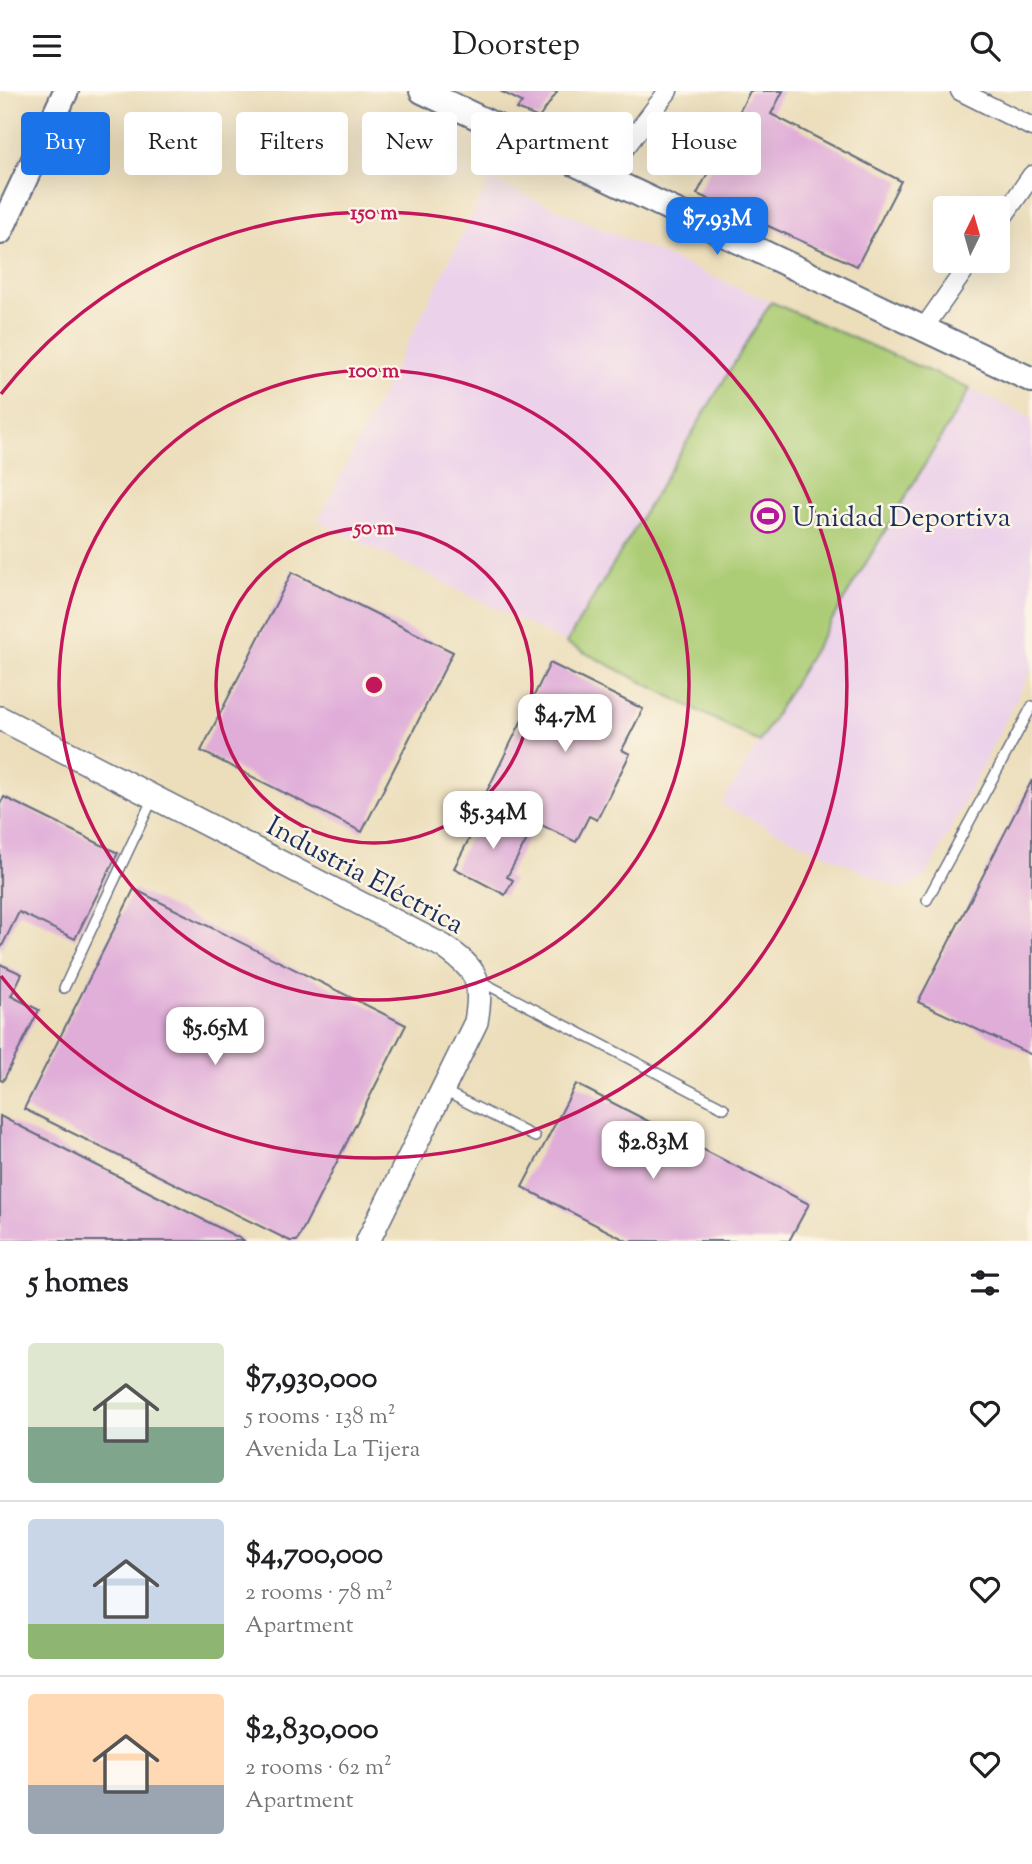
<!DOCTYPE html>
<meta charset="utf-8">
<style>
body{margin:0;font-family:"Sorts Mill Goudy",serif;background:#f2f2f2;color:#202124;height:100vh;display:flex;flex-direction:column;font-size:26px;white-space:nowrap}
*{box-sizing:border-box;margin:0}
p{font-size:23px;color:#757577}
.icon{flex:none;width:38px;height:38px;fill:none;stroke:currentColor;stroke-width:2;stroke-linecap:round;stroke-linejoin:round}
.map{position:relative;height:1150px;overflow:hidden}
.details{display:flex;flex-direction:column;background:#fff;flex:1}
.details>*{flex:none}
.guide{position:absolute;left:21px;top:21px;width:990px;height:63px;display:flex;gap:14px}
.needle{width:46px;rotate:5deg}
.buttons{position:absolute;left:933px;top:105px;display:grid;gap:14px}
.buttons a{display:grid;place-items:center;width:77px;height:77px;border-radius:7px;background:#fff;box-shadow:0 7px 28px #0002;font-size:35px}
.price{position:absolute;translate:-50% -60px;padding:0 16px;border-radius:14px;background:#fff;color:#222;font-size:23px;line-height:46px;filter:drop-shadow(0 2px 4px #0008)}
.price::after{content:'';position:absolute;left:50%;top:42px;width:21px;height:16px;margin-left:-10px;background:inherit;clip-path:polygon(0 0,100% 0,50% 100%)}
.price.on{background:#1a73e8;color:#fff}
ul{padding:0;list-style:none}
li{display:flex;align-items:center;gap:21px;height:175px;padding:0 28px}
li+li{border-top:2px solid #e0e0e0}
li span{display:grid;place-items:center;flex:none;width:196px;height:140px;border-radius:7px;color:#555}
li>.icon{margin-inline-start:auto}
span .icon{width:84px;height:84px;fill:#fffc;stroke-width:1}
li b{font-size:30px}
h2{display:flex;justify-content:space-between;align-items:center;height:84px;padding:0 28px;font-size:30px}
.tag{padding:0 24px;border-radius:7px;background:#fff;box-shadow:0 7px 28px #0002;font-size:24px;line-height:63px}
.tag.on{background:#1a73e8;color:#fff}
header{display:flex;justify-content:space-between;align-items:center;height:91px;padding:0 28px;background:#fff;font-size:32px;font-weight:600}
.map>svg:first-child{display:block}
</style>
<header><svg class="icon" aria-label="menu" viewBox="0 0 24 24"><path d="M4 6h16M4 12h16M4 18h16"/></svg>Doorstep<svg class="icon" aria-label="search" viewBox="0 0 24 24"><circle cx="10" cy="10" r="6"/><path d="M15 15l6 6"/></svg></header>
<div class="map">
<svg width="1032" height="1150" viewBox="0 0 1032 1150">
<rect width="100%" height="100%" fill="#fcf5e5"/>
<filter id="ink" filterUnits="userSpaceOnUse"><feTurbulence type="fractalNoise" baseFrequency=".0143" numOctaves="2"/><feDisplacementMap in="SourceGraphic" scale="14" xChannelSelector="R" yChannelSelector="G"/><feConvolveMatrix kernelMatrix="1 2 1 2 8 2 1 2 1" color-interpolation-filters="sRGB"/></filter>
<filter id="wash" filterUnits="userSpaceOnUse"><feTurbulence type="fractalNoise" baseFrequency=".00686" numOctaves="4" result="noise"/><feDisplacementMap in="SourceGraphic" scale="28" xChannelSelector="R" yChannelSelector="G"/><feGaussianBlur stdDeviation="1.57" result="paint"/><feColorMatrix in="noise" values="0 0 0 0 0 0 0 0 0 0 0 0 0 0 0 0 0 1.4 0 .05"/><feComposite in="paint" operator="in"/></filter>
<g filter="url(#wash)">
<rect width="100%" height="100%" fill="#ecdebb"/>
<g fill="#ecd1ea">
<path d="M490 89 771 211 566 552 318 430Z"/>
<path d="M970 298 1032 327V577L926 786 901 799 721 714Z"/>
</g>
<path fill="#accc75" stroke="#647e6a" stroke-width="2" d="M771 211 970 298 759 651 566 552Z"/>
<g id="blocks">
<g fill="#e0add9">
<path d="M500 0H555L557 1 539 27 517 18 522 11Z"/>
<path d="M750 0H783L771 23 901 90 857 175 697 103Z"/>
<path d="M292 481 453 561 362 741 201 660Z"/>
<path d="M550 572 643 618 622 659 630 663 597 729 589 725 576 751 484 706Z"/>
<path d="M1032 689V964L918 911Z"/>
<path d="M4 706 118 762 75 848 19 821 0 859V713Z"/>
<path d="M485 717 531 741 507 786 513 789 505 804 454 777Z"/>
<path d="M134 798 406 934 297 1150H290L24 1018Z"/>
<path d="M0 873 22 883 11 905 39 919 3 990 0 989Z"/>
<path d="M576 993 809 1113 789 1150H627L522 1096Z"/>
<path d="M0 1025 245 1150H0Z"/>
</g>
</g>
</g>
<g filter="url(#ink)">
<use href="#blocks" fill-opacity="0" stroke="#646c7f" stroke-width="2"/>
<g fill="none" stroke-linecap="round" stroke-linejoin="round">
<defs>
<g id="service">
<path d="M927 809 1032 615"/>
<path d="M480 890 724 1017"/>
<path d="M64 897 153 707"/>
<path d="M444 1000 535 1046"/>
</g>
<g id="minor">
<path d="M960 0 1032 36"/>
<path d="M603 86 668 0"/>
<path d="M998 133 1032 84"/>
<path d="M923 238 971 170"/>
</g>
<path id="tertiary" d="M0 627 443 855C478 879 483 890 476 931L368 1150"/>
<g id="secondary">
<path d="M422 0 1032 289"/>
<path d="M0 141 66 0"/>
</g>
</defs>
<use href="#service" stroke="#646c7f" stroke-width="12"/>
<use href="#minor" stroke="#646c7f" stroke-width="21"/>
<use href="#tertiary" stroke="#646c7f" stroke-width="26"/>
<use href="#secondary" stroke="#646c7f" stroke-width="28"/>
<use href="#service" stroke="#fff" stroke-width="9"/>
<use href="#minor" stroke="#fff" stroke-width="18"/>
<use href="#tertiary" stroke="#fff" stroke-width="23"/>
<use href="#secondary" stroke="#fff" stroke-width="24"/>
</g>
</g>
<g fill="none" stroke="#c2185b" stroke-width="3.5">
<circle cx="374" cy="594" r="158"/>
<circle cx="374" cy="594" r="315"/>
<path d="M1 303A473 473 0 1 1 1 885"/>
</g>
<defs>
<symbol id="stadium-ring" viewBox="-11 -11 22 22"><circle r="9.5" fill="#fcf5e5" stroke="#b5179e" stroke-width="1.5"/><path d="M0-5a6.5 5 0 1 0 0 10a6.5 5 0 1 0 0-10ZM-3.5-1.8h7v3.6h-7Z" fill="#b5179e"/></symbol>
</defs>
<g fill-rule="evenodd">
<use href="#stadium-ring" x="749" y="406" width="38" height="38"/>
</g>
<g text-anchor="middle" stroke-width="5" stroke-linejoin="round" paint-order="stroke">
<g font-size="28" fill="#1b2f5e" stroke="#fcf5e5" text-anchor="start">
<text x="792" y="435">Unidad Deportiva</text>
</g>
<g font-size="28" fill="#1b2f5e" stroke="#fcf5e5">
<text transform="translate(366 783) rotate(28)" y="10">Industria Eléctrica</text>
</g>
</g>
<circle cx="374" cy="594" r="10" fill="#c2185b" stroke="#fcf5e5" stroke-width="3.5"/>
<g font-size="21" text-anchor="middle" font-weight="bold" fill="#c2185b" stroke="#fcf5e5" stroke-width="5" stroke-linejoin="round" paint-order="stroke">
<text x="374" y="128">150 m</text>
<text x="374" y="286">100 m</text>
<text x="374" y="443">50 m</text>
</g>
</svg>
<div class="buttons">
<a><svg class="needle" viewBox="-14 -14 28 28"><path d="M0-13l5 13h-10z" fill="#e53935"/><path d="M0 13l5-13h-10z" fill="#757577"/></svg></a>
</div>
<b class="price on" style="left:717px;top:166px">$7.93M</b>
<b class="price" style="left:565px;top:663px">$4.7M</b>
<b class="price" style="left:493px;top:760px">$5.34M</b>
<b class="price" style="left:215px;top:976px">$5.65M</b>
<b class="price" style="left:653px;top:1090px">$2.83M</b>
<div class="guide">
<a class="tag on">Buy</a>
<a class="tag">Rent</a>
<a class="tag">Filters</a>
<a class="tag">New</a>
<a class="tag">Apartment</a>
<a class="tag">House</a>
</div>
</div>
<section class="details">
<h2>5 homes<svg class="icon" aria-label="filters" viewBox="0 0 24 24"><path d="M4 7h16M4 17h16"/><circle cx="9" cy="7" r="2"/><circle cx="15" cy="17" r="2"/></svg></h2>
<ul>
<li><span style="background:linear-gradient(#dfe7d0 60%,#7fa58c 0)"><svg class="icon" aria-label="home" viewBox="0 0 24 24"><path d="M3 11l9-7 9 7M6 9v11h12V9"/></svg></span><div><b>$7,930,000</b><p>5 rooms · 138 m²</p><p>Avenida La Tijera</p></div><svg class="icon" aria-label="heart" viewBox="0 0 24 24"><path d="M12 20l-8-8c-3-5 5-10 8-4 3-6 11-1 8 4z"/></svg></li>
<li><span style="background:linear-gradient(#c9d6e8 75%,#8fb573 0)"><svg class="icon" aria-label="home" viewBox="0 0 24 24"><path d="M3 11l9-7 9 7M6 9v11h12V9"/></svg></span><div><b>$4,700,000</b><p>2 rooms · 78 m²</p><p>Apartment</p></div><svg class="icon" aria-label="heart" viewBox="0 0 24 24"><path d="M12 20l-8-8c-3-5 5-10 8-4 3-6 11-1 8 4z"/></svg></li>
<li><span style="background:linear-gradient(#ffd9b3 65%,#9aa5b1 0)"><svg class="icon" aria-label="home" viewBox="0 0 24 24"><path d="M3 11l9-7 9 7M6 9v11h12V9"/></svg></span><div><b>$2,830,000</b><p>2 rooms · 62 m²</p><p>Apartment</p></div><svg class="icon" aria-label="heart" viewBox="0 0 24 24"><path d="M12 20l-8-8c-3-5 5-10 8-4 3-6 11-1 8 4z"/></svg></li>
</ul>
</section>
